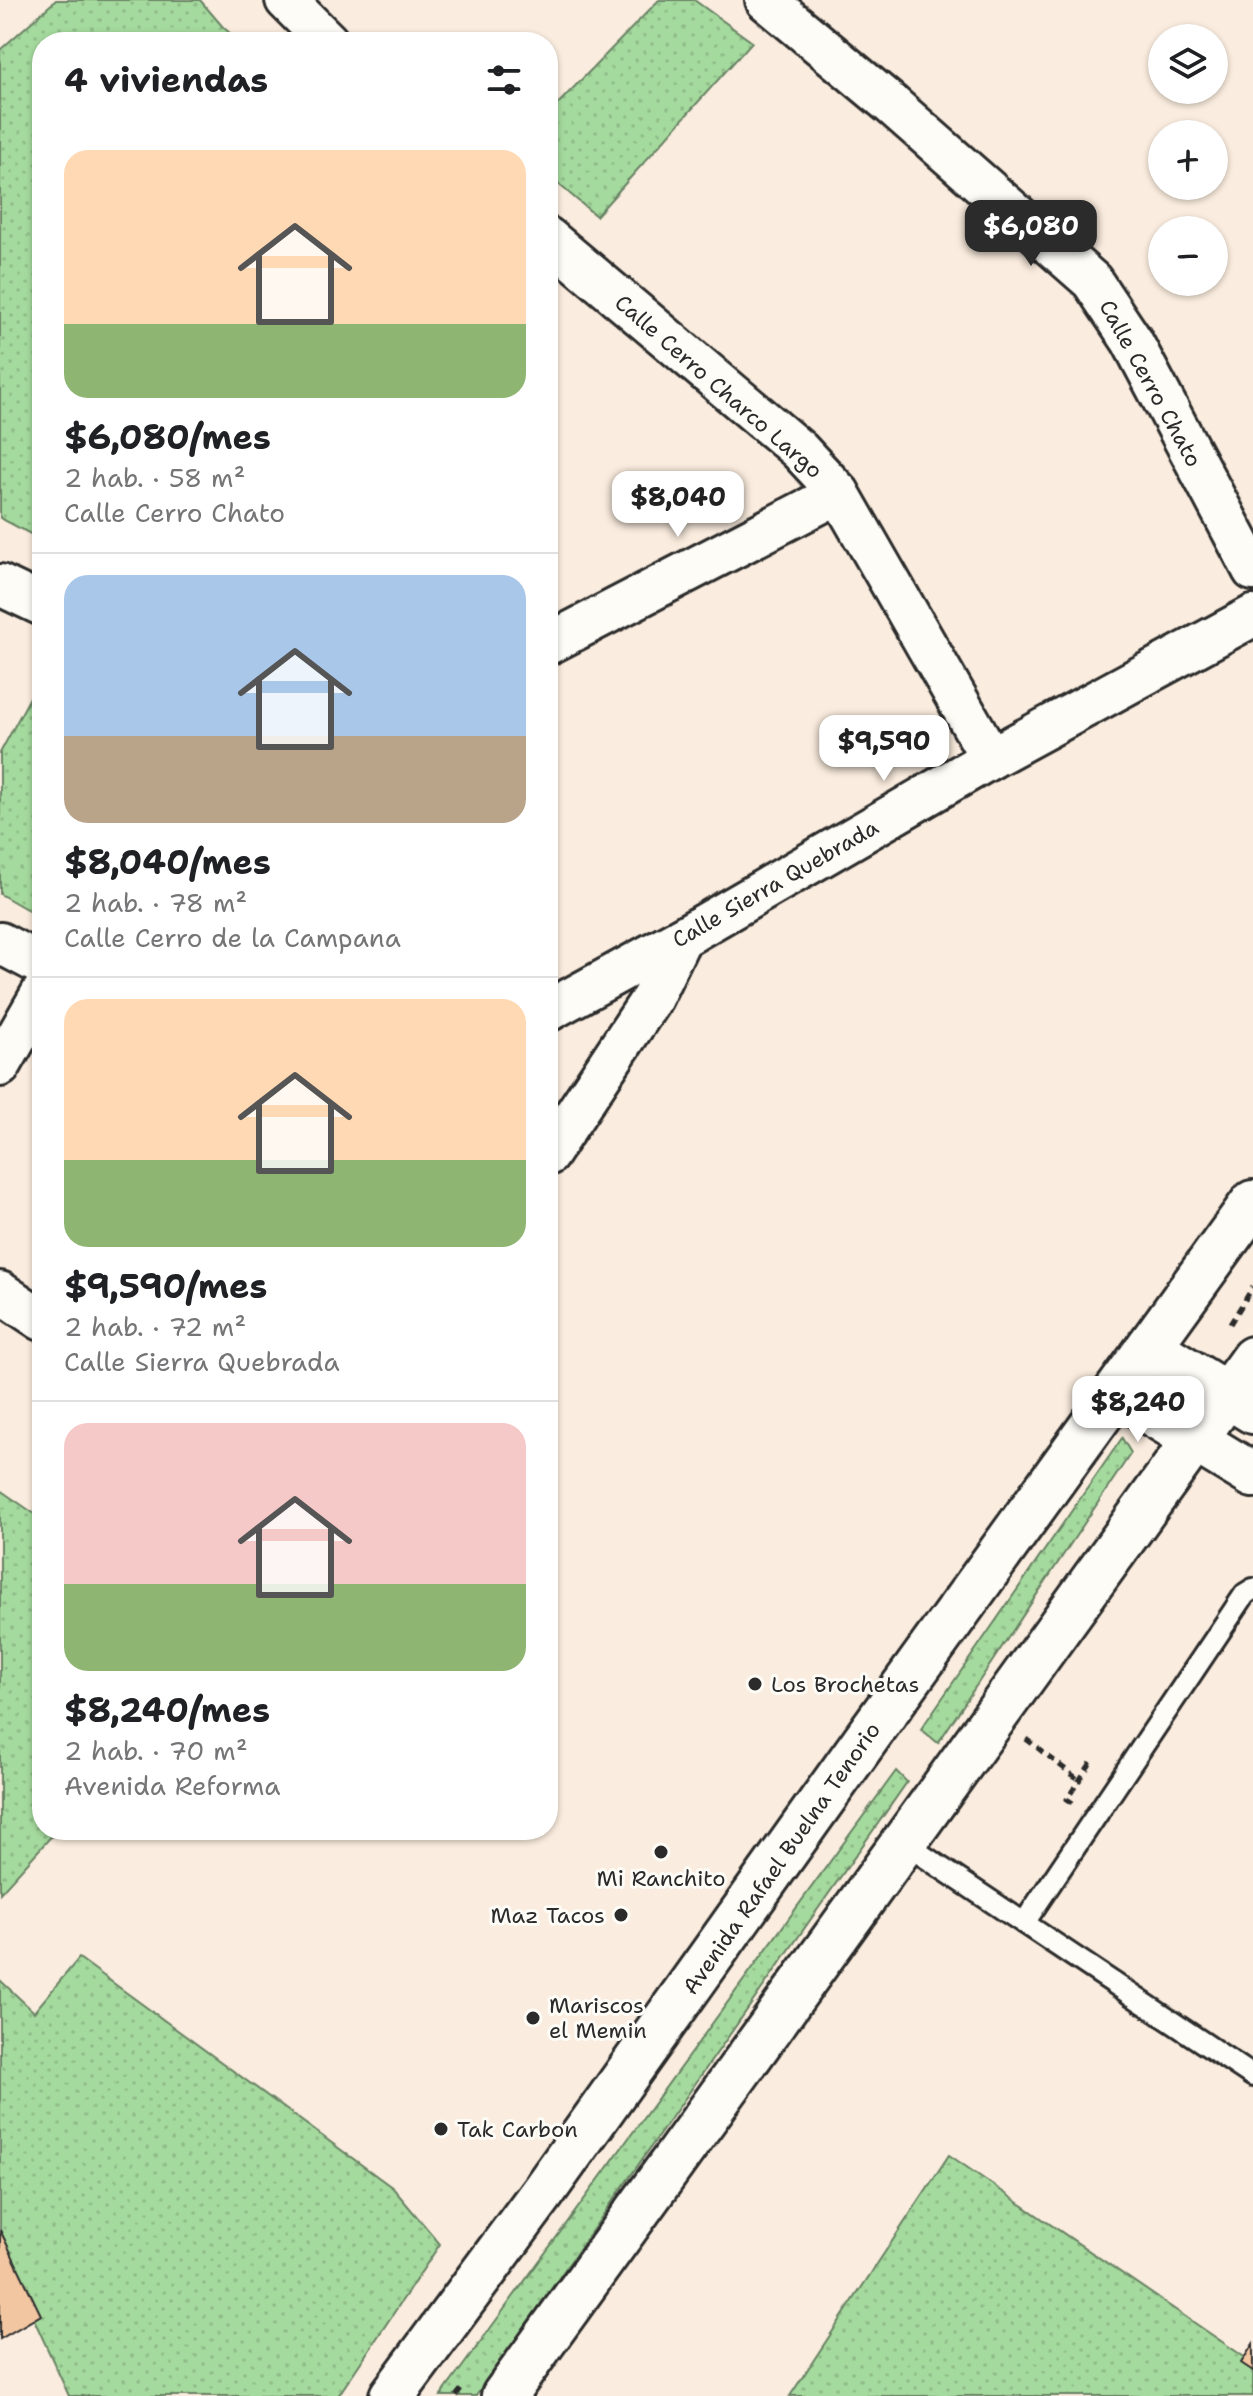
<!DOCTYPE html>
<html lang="es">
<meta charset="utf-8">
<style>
body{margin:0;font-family:"Shantell Sans",sans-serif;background:#f6f6f6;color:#202124;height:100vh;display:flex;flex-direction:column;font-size:30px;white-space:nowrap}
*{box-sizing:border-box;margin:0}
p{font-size:26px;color:#757577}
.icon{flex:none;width:44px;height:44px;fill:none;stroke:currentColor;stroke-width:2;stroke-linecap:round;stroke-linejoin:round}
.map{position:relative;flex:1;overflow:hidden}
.panel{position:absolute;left:32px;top:32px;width:526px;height:1808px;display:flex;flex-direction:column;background:#fff;border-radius:32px;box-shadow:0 2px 6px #0004}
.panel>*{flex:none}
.tools{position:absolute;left:1148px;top:24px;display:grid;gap:16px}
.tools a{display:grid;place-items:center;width:80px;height:80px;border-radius:50%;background:#fff;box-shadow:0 2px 6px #0004;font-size:40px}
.price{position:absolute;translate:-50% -68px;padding:0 18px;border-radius:16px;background:#fff;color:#222;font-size:26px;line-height:52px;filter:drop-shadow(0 2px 4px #0008)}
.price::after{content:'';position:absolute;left:50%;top:48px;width:24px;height:18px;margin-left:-12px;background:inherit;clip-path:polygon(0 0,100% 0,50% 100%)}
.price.current{background:#2b2b2b;color:#fff}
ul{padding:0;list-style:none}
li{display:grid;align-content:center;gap:16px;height:424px;padding:0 32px}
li+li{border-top:2px solid #e0e0e0}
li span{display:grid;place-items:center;height:248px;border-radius:24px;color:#555}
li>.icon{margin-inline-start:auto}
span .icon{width:144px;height:144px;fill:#fffc;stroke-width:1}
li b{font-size:34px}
h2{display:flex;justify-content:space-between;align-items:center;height:96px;padding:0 32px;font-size:34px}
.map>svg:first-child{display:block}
</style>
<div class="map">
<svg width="1253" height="2396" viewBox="0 0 1253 2396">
<defs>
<pattern id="grass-dots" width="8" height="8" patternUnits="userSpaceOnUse" patternTransform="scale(2)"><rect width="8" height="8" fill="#a5da9e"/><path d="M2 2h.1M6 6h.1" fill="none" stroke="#8ebb88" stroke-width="1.8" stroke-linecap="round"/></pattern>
</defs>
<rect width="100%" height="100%" fill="#faecde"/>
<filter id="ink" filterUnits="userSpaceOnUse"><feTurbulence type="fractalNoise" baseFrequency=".0125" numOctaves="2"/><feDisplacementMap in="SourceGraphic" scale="16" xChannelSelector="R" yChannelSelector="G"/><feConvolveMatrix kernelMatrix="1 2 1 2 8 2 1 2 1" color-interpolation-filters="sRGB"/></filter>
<g filter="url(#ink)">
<g fill="url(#grass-dots)" stroke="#688264" stroke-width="2">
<path d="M56 0H200L223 27 240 42H42V540L0 518V50Z"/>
<path d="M659 0H694L752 42 596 216 548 175V114Z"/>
<path d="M42 675V918L0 894V753Z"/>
<path d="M1122 1438 1131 1453 938 1743 921 1729Z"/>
<path d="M0 1490 42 1519V1830H57L0 1893Z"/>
<path d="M896 1771 907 1782 476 2396H441Z"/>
<path d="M79 1958 393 2188 440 2244 338 2396H69L0 2245V1980L34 2012Z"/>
<path d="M949 2155 1253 2363V2396H790Z"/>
</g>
<g fill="#f3c6a2" stroke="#2b2b2b" stroke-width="2">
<path d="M0 2230 41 2315 0 2339Z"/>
<path d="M1253 2344V2371L1241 2363Z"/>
</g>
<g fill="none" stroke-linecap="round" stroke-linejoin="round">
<defs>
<g id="service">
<path d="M904 1843 1253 2076"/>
<path d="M1024 1923 1245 1594 1253 1589"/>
</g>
<g id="minor">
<path d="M286 0 328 42"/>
<path d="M766 0 892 105 1092 281 1132 341 1253 570"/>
<path d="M548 238 799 450 839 493 991 758"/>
<path d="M0 585 42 605"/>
<path d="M548 644 839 493"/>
<path d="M0 943 42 965"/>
<path d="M548 1011 681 938 991 758 1253 616"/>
<path d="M0 1066 42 993"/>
<path d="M548 1155 652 998 681 938"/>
<path d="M0 1292 42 1320"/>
</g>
<g id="secondary">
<path d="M1149 1347 1253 1411"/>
<path d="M1117 1392 1253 1475"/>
</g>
<g id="primary">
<path d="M392 2396 543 2192 873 1729 1253 1203"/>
<path d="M504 2396 1253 1359"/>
</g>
</defs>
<use href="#service" stroke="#2b2b2b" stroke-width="26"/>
<use href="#minor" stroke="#2b2b2b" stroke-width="46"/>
<use href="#secondary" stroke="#2b2b2b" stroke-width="50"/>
<use href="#primary" stroke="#2b2b2b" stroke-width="50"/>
<g stroke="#2b2b2b" stroke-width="5" stroke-dasharray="8 6" stroke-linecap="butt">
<path d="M1230 1324 1253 1287"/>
<path d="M1026 1739 1079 1780"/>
<path d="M1073 1803 1067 1799 1090 1764 1094 1767"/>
<path d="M456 2396 464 2386"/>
</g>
<use href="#service" stroke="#fdfcf7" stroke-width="20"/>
<use href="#minor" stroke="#fdfcf7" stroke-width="40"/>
<use href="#secondary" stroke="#fdfcf7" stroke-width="44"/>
<use href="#primary" stroke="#fdfcf7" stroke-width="44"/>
</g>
</g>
<g fill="#2b2b2b" stroke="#fdfcf7" stroke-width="3">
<circle cx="755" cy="1684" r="8"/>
<circle cx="661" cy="1852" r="8"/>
<circle cx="621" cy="1915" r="8"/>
<circle cx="533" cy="2018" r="8"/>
<circle cx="441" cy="2129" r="8"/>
</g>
<g text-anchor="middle" stroke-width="6" stroke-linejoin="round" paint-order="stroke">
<g font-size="22" fill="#2b2b2b" stroke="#fdfcf7">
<text transform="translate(1151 383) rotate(61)" y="8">Calle Cerro Chato</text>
<text transform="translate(719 386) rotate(41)" y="8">Calle Cerro Charco Largo</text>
<text transform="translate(775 883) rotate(-30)" y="8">Calle Sierra Quebrada</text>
<text transform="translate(781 1858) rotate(-55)" y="8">Avenida Rafael Buelna Tenorio</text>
</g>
<g font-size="22" fill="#2b2b2b" stroke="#fdfcf7" text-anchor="start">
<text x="771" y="1692">Los Brochetas</text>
<text x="661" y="1886" text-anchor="middle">Mi Ranchito</text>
<text x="605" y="1923" text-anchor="end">Maz Tacos</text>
<text x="549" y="2013">Mariscos<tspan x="549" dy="25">el Memin</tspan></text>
<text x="457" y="2137">Tak Carbon</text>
</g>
</g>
</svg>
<div class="tools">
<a><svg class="icon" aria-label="layers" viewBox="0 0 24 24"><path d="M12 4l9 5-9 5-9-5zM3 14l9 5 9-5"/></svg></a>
<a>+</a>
<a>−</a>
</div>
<b class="price current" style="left:1031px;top:268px">$6,080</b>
<b class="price" style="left:678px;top:539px">$8,040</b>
<b class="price" style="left:884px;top:783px">$9,590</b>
<b class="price" style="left:1138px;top:1444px">$8,240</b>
<section class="panel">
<h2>4 viviendas<svg class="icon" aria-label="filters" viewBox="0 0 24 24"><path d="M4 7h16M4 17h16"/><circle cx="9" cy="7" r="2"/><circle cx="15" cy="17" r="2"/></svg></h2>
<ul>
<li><span style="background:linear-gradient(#ffd9b3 70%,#8fb573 0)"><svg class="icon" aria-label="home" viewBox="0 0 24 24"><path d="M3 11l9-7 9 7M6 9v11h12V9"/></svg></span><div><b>$6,080/mes</b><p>2 hab. · 58 m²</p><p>Calle Cerro Chato</p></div></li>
<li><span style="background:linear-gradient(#a9c7e8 65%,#b9a48a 0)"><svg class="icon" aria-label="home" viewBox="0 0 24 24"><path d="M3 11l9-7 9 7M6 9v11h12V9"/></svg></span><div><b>$8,040/mes</b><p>2 hab. · 78 m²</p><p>Calle Cerro de la Campana</p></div></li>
<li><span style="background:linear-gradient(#ffd9b3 65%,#8fb573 0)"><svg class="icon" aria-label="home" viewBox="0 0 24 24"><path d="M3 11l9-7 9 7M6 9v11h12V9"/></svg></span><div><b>$9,590/mes</b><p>2 hab. · 72 m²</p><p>Calle Sierra Quebrada</p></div></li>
<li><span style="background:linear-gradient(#f6c9c9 65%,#8fb573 0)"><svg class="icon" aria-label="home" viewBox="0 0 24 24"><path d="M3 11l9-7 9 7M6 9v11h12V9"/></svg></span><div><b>$8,240/mes</b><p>2 hab. · 70 m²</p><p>Avenida Reforma</p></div></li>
</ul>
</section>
</div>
